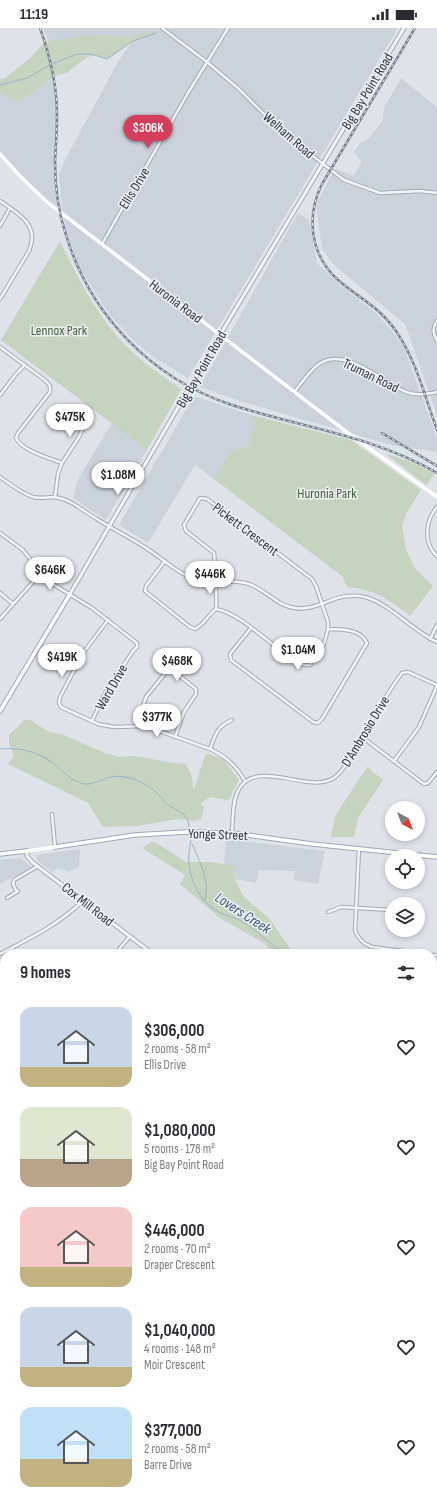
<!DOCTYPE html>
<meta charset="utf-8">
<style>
body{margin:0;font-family:"Sofia Sans Condensed",sans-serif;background:#f2f2f3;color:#2b2b33;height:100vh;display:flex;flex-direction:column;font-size:15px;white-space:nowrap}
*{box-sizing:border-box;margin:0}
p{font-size:13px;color:#7c7c81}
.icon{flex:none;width:22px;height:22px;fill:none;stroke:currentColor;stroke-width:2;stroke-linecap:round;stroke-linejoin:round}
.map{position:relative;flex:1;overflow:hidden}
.drawer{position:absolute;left:0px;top:921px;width:437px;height:556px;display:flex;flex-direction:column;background:#fff;border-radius:16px 16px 0 0;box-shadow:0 2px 6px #0003}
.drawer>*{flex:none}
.needle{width:26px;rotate:138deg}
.fabs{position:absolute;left:385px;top:773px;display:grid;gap:8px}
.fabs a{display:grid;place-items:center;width:40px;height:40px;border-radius:50%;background:#fff;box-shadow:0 2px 6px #0003;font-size:20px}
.price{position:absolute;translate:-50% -34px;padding:0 9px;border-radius:14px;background:#fff;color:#222;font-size:13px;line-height:26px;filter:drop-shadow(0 1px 2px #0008)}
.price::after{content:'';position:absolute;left:50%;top:24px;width:12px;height:9px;margin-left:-6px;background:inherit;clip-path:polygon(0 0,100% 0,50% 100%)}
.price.current{background:#d53d5d;color:#fff}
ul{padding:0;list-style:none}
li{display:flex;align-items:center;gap:12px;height:100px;padding:0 20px}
li span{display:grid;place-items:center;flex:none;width:112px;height:80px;border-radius:12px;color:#555}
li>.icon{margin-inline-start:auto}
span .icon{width:48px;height:48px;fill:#fffc;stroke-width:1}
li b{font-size:17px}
h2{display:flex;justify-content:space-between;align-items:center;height:48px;padding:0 20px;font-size:17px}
.status{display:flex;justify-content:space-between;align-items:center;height:28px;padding:0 20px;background:#fff;direction:ltr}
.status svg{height:11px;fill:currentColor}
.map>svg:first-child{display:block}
</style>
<div class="status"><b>11:19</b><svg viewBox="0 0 49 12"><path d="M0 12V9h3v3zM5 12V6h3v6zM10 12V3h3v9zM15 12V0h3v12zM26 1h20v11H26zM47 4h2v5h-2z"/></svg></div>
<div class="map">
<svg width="437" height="1477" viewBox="0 0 437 1477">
<rect width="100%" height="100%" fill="#dfe3e9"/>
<g fill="#ccd2db">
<path d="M43 0H398L188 350 155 330 134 313 109 286 78 237 67 206 62 182 59 146 66 130 119 32 133 13 145 10 155 3 126 9 105 7 79 8 49 14Z"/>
<path d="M53 49 57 86 56 155 60 184 47 174 0 126V65L19 74Z"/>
<path d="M401 50 437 79V387L405 296 333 236 322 221 316 177 330 149 336 141 353 148 362 134 354 124 360 115 368 111 382 94 384 80Z"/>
<path d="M298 185 309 192 317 235 340 257 376 285 395 307 404 320 437 410V424L391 417 243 374 200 359Z"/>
<path d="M194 368 251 387 256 395 253 406 248 418 235 421 228 427 214 451 195 437 148 515 119 497Z"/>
<path d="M112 395 147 422 106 492 73 470 78 451Z"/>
<path d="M226 811 325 823 318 856 294 852 295 843 259 842 256 855 235 851 232 844 236 838 224 837Z"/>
<path d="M80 821 79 839 69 844 58 840 52 844 37 832 36 827Z"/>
<path d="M20 830 32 839 0 856V832Z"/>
</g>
<g fill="#c5d3bf">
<path d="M157 2 145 10 133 13 107 31 96 27 87 29 68 44 53 49 19 74 0 65V51L5 50 29 31 45 14 79 8 105 7 126 9Z"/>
<path d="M60 213C78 251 97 289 127 319 143 335 162 348 181 361L147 422 1 312Z"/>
<path d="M251 387 351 412 421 462 407 484 402 497 406 521 414 539 433 558 410 588C387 570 376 562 347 559L343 549 214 451 228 427 235 421 248 418 256 395Z"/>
<path d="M386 426 412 434 435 446 426 457Z"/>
<path d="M24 692H30L50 704 64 707 100 723 118 729 130 728 141 729 173 735 186 736 191 746 194 762 200 742 206 725 223 731 239 752 229 772 210 769 201 775 204 780 201 791 195 793 177 791 137 798 103 799 88 775 8 736 14 727 9 715V706L18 699Z"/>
<path d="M367 739 383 752 358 790 354 809H331L335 788Z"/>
<path d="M153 813 186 834H210L237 838 232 844 243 868 269 890 294 926H274L264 915 220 890 180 856 185 847 142 820Z"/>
<path d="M5 1094V1181L2 1186 0 1185V1095Z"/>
<path d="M437 1126V1310L432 1304V1128Z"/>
<path d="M112 1472H145L142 1477H109Z"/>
</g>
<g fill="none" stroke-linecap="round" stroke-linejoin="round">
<g stroke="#98b3cb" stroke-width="1">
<path d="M52 36 77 26H91L107 31 133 13 156 5"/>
<path d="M0 57 27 50 50 37"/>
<path d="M0 721C22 719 39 724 57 738 67 746 69 752 84 756 90 757 101 752 107 750 125 744 147 755 159 767 162 770 164 774 167 776 177 784 189 784 189 799"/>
<path d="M191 810C191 816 189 820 189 825 187 846 197 870 215 882 225 888 236 889 246 896 260 905 271 917 285 926"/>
<path d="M192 816C200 834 210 852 205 872"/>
<path d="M432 1195 437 1201"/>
</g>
<defs>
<g id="minor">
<path d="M162 0 207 34 239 61 284 106 344 152 380 165 420 163 437 165"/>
<path d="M0 173C19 186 40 197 29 223L0 271"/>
<path d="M0 198 10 180"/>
<path d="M102 216 188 65 228 0"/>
<path d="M437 293C432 300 433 305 437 313"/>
<path d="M0 319 46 353 50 358V364L18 405 16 410C21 422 49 430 62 435"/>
<path d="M294 364C302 355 309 343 319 336 346 318 382 354 406 364 417 368 427 366 437 364"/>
<path d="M0 367 16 346 25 337"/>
<path d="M0 449C10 456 21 465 33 469 40 471 48 469 54 469 60 470 67 472 72 475 81 480 88 486 97 491 114 502 133 511 149 522 163 531 177 545 192 550 210 557 231 550 249 556 266 562 277 578 295 580 318 584 337 562 365 569 389 575 413 603 437 614"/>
<path d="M55 469 58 446 62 435 79 409 85 396 86 388"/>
<path d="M437 479C425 493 423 515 437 528"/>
<path d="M0 505 23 522 41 545 51 555 92 580 137 615V619L133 623 104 667 92 693"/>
<path d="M165 533 146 558 145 563 190 599 195 601C204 597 208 587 216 581 217 570 216 560 215 548 214 540 215 533 214 525L186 503 184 497 200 470 207 471 312 551 316 558 328 594V601L324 616 310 637C301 638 297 634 290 629 269 616 240 585 216 581"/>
<path d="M0 565 13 576"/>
<path d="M0 591 41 545"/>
<path d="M108 592 86 621 70 650 60 669 59 675 61 679 98 696 114 699 145 698 210 721C226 728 237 739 245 753"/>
<path d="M251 600 230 626 231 632 313 694 318 695 322 691 367 615C360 600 342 602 328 601"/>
<path d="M430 611 437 597"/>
<path d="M141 699 143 678 146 669 167 643 172 642 196 661V666L184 684 175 709"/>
<path d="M362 709 424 756 428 755 437 744"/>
<path d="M210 721C216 706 216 699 232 692"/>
<path d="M394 733 419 699 437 658"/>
<path d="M52 786 55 819"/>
<path d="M232 805C233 792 232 775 238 763 255 729 306 765 332 751 344 745 355 721 362 709 375 687 387 665 402 645L408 644 437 657"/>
<path d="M359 820 355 903C359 911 363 916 372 919L425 926"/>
<path d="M17 864 13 856 14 852 38 838"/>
<path d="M7 870 18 863"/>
<path d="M328 884 341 879 392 882"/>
<path d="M383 921 384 926"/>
<path d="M0 926C32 909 56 898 83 873"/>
<path d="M115 926 130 908"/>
<path d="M432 927H437"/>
<path d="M0 985 5 983"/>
<path d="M0 1025 3 1035 4 1051 0 1055"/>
<path d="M0 1189 5 1192"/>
<path d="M0 1276 5 1269"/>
<path d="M0 1350 5 1347"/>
<path d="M432 1380 437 1375"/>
<path d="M0 1388 5 1392"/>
<path d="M0 1436 5 1440"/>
<path d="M432 1468 437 1472"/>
<path d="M55 1472 64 1477"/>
<path d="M213 1472 221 1477"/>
<path d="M375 1472 382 1477"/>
<path d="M84 1477 87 1472"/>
<path d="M222 1477 225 1472"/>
</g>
<g id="tertiary">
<path d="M70 566 220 307 404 0"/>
<path d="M27 823V828L32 834 153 926"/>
<path d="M432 1087 437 1084"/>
<path d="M0 1198 5 1190"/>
<path d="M432 1363 437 1368"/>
</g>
<g id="primary">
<path d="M0 683 70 566"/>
<path d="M55 819 135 807 186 804 232 805 312 816 437 829"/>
<path d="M0 826 27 823"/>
</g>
</defs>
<use href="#minor" stroke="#a4aab3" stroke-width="4.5"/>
<use href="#tertiary" stroke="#a4aab3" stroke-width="5"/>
<use href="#primary" stroke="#9da8b5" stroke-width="5.5"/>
<use href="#minor" stroke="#f2f4f7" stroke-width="2.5"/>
<use href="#tertiary" stroke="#f2f4f7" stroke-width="3"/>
<g stroke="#fff" stroke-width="3.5">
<path d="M0 126 20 148 47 174 348 405 437 469"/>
<path d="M27 823 55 819"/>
</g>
<use href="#primary" stroke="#fff" stroke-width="3.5"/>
<defs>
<g id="rail">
<path d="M40 0C50 28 57 56 57 86 57 102 56 117 55 133 55 158 58 183 66 207 90 286 150 349 229 376 298 399 372 407 437 445"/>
<path d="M415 0 322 156C306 188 310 226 337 251 358 270 379 278 396 303 416 332 425 369 437 402"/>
<path d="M382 405 437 438"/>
<path d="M432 1062H437"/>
<path d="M0 1087H5"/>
</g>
</defs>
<use href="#rail" stroke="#778393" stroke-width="2.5"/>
<use href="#rail" stroke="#eef2f6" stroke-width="1" stroke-dasharray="3" stroke-linecap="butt"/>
</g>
<g text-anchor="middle" stroke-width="3" stroke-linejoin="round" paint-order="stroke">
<g font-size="14" fill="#273241" stroke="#eef2f6">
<text transform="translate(367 63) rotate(-59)" y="5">Big Bay Point Road</text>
<text transform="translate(289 107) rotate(41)" y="5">Welham Road</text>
<text transform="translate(134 160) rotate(-59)" y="5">Ellis Drive</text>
<text transform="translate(176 273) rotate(37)" y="5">Huronia Road</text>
<text transform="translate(201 341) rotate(-60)" y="5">Big Bay Point Road</text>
<text transform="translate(371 347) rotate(26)" y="5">Truman Road</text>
<text transform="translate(246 501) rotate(37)" y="5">Pickett Crescent</text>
<text transform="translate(111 659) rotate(-60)" y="5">Ward Drive</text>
<text transform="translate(365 703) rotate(-59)" y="5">D'Ambrosio Drive</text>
<text transform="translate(218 806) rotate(2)" y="5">Yonge Street</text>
<text transform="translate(88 876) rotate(38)" y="5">Cox Mill Road</text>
</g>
<g font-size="14" fill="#3e5d33" stroke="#eef2f6">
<text x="59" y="307">Lennox Park</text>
<text x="327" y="470">Huronia Park</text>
</g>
<g font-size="15" font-style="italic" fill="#2f5376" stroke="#eef2f6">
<text transform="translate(243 885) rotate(33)" y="5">Lovers Creek</text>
</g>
</g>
</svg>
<div class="fabs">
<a><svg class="needle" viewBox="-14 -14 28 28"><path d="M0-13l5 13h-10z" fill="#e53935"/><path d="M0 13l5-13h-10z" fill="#7c7c81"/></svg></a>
<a><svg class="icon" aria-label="locate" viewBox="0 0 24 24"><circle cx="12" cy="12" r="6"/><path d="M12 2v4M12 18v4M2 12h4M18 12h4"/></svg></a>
<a><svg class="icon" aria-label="layers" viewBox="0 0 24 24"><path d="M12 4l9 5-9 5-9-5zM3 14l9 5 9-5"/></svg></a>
</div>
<b class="price current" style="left:148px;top:121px">$306K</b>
<b class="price" style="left:70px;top:410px">$475K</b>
<b class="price" style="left:118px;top:468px">$1.08M</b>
<b class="price" style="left:50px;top:563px">$646K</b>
<b class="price" style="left:210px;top:567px">$446K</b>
<b class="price" style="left:298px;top:643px">$1.04M</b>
<b class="price" style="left:62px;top:650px">$419K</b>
<b class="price" style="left:177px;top:654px">$468K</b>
<b class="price" style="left:157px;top:710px">$377K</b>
<section class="drawer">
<h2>9 homes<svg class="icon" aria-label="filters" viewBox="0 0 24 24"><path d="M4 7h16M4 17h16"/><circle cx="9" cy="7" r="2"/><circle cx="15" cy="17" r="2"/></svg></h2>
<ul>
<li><span style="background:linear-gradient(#c9d6e8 75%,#c2b280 0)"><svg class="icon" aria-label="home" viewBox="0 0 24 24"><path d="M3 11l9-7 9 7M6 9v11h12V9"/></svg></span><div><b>$306,000</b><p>2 rooms · 58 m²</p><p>Ellis Drive</p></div><svg class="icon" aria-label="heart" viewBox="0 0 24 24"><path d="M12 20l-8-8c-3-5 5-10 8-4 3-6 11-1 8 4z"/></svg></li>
<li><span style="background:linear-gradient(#dfe7d0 65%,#b9a48a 0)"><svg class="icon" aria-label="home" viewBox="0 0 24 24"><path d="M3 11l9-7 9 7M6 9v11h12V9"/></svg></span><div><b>$1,080,000</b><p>5 rooms · 178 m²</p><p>Big Bay Point Road</p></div><svg class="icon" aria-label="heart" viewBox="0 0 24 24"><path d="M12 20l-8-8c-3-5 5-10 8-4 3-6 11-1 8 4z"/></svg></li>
<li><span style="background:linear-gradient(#f6c9c9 75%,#c2b280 0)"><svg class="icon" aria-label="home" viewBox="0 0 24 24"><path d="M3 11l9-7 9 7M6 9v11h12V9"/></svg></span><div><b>$446,000</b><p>2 rooms · 70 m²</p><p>Draper Crescent</p></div><svg class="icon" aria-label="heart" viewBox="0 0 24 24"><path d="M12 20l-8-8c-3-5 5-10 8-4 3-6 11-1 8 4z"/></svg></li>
<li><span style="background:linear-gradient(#c9d6e8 75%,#c2b280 0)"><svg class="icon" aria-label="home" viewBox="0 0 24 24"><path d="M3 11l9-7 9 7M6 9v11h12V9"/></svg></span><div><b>$1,040,000</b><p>4 rooms · 148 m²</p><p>Moir Crescent</p></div><svg class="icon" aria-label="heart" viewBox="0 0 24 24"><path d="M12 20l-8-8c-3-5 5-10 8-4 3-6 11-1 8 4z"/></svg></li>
<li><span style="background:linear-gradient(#bfe0f5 65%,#c2b280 0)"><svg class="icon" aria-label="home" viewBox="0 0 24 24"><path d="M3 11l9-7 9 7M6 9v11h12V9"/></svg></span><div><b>$377,000</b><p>2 rooms · 58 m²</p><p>Barre Drive</p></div><svg class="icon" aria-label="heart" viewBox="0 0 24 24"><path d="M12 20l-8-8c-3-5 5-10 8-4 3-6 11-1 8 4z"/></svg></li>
</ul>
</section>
</div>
